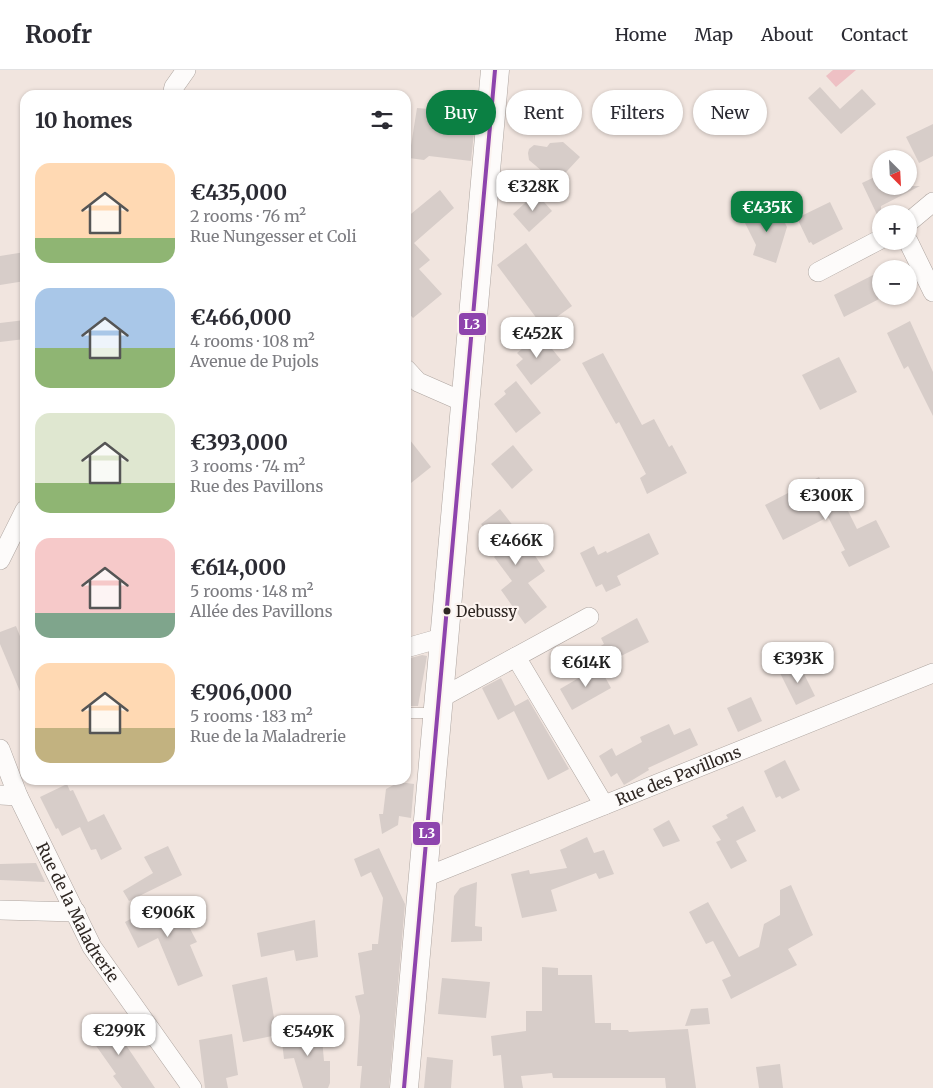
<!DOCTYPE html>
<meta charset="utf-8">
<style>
body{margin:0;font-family:Merriweather,serif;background:#f7f7f7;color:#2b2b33;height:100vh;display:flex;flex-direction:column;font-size:19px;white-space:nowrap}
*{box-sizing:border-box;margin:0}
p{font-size:16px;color:#7c7c81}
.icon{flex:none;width:28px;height:28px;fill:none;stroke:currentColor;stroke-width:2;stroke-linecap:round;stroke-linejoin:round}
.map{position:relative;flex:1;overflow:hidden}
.drawer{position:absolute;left:20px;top:20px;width:391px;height:695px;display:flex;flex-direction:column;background:#fff;border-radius:15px;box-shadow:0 1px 4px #0004}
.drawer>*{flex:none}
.guide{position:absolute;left:426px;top:20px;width:431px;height:45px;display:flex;gap:10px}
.needle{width:32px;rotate:156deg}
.fabs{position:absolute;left:872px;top:80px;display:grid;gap:10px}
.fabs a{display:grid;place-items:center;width:45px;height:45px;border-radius:50%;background:#fff;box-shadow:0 1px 4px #0004;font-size:25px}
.price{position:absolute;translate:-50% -42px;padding:0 11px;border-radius:10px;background:#fff;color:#222;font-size:16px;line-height:32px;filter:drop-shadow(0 1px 2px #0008)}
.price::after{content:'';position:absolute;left:50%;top:30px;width:15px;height:11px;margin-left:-8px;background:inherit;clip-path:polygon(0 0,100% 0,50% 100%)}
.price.selected{background:#0b8043;color:#fff}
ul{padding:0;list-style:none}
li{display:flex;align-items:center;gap:15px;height:125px;padding:0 15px}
li span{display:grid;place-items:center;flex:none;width:140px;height:100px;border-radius:15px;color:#555}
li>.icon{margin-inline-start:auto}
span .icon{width:60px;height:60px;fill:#fffc;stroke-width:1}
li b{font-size:21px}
h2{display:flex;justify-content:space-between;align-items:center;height:60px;padding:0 15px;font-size:21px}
.tag{padding:0 18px;border-radius:22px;background:#fff;box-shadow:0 1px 4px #0004;font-size:18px;line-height:45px}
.tag.selected{background:#0b8043;color:#fff}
header{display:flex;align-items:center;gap:30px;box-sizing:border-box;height:70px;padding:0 25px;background:#fff;border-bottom:1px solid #e1e1e2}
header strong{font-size:24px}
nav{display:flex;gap:28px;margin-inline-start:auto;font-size:18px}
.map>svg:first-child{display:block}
</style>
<header>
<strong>Roofr</strong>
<nav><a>Home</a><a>Map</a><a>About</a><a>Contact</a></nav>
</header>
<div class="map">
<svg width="933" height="1018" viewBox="0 0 933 1018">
<rect width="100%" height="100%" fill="#f1e5df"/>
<path fill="#eec0c4" d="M833 0H856L836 17 826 6Z"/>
<g fill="#d7cdc9">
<path d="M820 17 840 39 862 19 876 34 841 64 808 28Z"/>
<path d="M417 38 476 43 471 91 429 86 424 90 409 88Z"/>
<path d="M933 54V86L919 93 906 67Z"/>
<path d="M563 72 580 87 556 113 529 90 528 83 529 79 534 75 547 77 550 73Z"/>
<path d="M881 104V116H920L881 136V153L862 113Z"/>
<path d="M440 120 454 138 414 173 430 190 419 199 442 224 413 248 406 240V148Z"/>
<path d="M536 123 552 141 529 162 513 144Z"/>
<path d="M830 132 843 159 813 175 811 172 809 173 797 148Z"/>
<path d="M762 139 771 143 778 139 787 157 776 193 753 185 756 175 743 149Z"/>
<path d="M526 173 572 236 543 257 497 195Z"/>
<path d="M25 182V211L0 215V186Z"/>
<path d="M875 204 881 218V226H885L844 247 834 225Z"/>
<path d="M25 250V269L0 272V253Z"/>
<path d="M910 251 933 302V346L908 296 904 299 887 263Z"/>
<path d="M540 264 561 290 531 315 516 295 523 289 517 283Z"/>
<path d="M603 283 642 355 654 349 669 377 672 375 687 403 647 424 640 408 646 404 619 352 616 354 582 293Z"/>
<path d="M839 287 857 322 820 340 802 305Z"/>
<path d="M516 311 541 343 516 363 494 334 506 324 504 321Z"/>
<path d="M406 365 431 397 406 417Z"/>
<path d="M513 375 533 400 512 419 491 394Z"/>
<path d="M819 407 833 434 842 429 857 459 876 450 890 477 849 497 841 482 845 480 828 447 783 470 765 435Z"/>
<path d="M500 439 528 475 545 501 528 513 547 537 525 554 501 520 512 511 494 487 502 480 481 454Z"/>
<path d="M649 463 659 484 617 506 621 515 606 522 602 514 596 517 580 483 594 476 598 485 606 481 607 483Z"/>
<path d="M637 548 649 572 621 586 622 588 606 597 596 579 604 574 601 568Z"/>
<path d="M16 556 25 579 24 631 0 574V562Z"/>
<path d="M422 585 427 586 418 636H406L407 589Z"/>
<path d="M799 594 815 626 796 635 780 603Z"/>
<path d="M599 596 611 618 572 640 560 619Z"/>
<path d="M501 608 515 636 528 629 569 699 548 710 514 641 498 650 482 618Z"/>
<path d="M751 627 762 651 738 662 727 638Z"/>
<path d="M669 654 674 665 690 658 698 675 648 698 649 700 624 715 617 703 611 707 599 686 612 678 616 686 642 672 640 667Z"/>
<path d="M785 690 800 720 782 729 780 726 776 728 764 701Z"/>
<path d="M399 712 414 714 411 748 399 746 398 755 382 764 379 744H383L386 719Z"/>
<path d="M67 714 70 721 73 720 88 752 104 744 122 779 101 790 96 779 91 780 80 757 62 766 58 758 56 759 40 727Z"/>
<path d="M743 736 756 761 736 771 747 791 731 799 716 772 721 770 712 756 728 748 726 745Z"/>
<path d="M669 750 680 771 663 777 653 759Z"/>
<path d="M587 767 594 783 604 780 614 804 599 809 596 803 551 820 557 841 522 848 511 804 529 800 530 804 567 798 560 780Z"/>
<path d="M168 776 182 805 129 831 123 821 153 803 144 787Z"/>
<path d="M379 778 405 834 389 1018H360L362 996H357L360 946 355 926 364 924 358 883 372 880V874H378L383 828 371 802 361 807 354 789Z"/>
<path d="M36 793 45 812 0 810V794Z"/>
<path d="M477 812 475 856 482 857V871L451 872 454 826 460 818Z"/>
<path d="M791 815 813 865 788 879 797 895 731 929 722 910 731 906 713 871 706 874 689 842 708 832 739 887 759 877 764 854 780 845V820Z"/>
<path d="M173 826 197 872 190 875 203 906 178 916 158 868 138 878 125 852Z"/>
<path d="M315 850 318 887 296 891 294 880 261 887 257 863Z"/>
<path d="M542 897 558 898V905H592L595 953H611V960H628L629 962 688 959 696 1018H666L665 1008H553L552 1003 521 1006 523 1018H504L501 985 493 986 491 966 526 961V941H542Z"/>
<path d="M267 907 277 965 243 972 232 915Z"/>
<path d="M442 908 490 912 486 948 438 944Z"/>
<path d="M708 938 710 954 685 956 691 939Z"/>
<path d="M107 947 155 1018H122L113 1006 116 1004 92 970 88 958Z"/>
<path d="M321 957 324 991H330V1013L328 1018H303L294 988 284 989 281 963Z"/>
<path d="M232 964 238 1005 226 1008 228 1018H205L199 970Z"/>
<path d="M427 987 453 990 451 1018H424Z"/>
<path d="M780 994 783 1018H759L756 997Z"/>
</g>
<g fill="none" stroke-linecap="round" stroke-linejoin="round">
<defs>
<path id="lane" d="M406 643H437"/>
<g id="street">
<path d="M172 25 174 17 186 0"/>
<path d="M909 152 933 132"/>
<path d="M908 171 933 222"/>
<path d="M818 202 881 169"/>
<path d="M406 299 418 312 466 333"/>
<path d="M0 490 25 440"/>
<path d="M406 578 445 567"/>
<path d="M516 587 604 735"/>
<path d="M439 629 589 547"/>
<path id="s1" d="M0 679 18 726 92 877 192 1018"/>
<path d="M0 725 18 726"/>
<path id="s2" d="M423 808 933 603"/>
<path d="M0 840 76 842"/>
</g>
<path id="secondary" d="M404 1018 495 0"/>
</defs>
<use href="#lane" stroke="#aea5a0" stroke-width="11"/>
<use href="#street" stroke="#aea5a0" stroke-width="20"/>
<use href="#secondary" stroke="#aea5a0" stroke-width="29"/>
<use href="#lane" stroke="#fdfbfa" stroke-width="10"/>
<use href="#street" stroke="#fdfbfa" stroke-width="19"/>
<use href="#secondary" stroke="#fdfbfa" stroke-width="28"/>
<defs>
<path id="bus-1" d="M404 1018 495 0"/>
</defs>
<use href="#bus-1" stroke="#fcf3ef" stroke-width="8"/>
<use href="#bus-1" stroke="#8e44ad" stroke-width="4"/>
</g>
<circle fill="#2f2723" stroke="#fcf3ef" stroke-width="2" cx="447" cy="541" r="4.5"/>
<g text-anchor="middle" stroke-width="4.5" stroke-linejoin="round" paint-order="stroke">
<g font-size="15" fill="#2f2723" stroke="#fcf3ef" text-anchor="start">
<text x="456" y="547">Debussy</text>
</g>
<g font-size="16" fill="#2f2723" stroke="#fcf3ef">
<text dy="6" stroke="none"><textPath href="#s2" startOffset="275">Rue des Pavillons</textPath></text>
<text dy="6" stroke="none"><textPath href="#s1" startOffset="181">Rue de la Maladrerie</textPath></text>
</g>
</g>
<g stroke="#fcf3ef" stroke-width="2">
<rect x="458" y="242" width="29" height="24" rx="5" fill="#8e44ad"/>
<rect x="412" y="751" width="29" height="25" rx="5" fill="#8e44ad"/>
</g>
<g font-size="14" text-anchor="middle" font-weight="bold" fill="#fff">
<text x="472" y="259">L3</text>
<text x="427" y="768">L3</text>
</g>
</svg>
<div class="fabs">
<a><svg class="needle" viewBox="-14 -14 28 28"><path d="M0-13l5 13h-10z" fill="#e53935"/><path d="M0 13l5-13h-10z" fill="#7c7c81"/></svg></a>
<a>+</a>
<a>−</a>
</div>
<b class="price" style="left:533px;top:142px">€328K</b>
<b class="price selected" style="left:767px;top:163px">€435K</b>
<b class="price" style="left:537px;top:289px">€452K</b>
<b class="price" style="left:826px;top:451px">€300K</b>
<b class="price" style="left:516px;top:496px">€466K</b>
<b class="price" style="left:798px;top:614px">€393K</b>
<b class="price" style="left:586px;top:618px">€614K</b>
<b class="price" style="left:168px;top:868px">€906K</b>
<b class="price" style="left:119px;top:986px">€299K</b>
<b class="price" style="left:308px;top:987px">€549K</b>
<div class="guide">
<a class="tag selected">Buy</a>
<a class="tag">Rent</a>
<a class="tag">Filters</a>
<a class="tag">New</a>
</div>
<section class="drawer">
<h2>10 homes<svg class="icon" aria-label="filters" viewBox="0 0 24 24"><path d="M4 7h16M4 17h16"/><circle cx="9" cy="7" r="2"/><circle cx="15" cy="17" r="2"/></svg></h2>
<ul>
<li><span style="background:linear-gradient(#ffd9b3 75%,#8fb573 0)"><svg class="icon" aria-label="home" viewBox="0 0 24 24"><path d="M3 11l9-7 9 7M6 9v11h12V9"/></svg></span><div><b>€435,000</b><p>2 rooms · 76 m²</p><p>Rue Nungesser et Coli</p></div></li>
<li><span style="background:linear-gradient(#a9c7e8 60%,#8fb573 0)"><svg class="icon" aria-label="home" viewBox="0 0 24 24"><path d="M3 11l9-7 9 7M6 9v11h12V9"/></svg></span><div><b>€466,000</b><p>4 rooms · 108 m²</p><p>Avenue de Pujols</p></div></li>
<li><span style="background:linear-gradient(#dfe7d0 70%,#8fb573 0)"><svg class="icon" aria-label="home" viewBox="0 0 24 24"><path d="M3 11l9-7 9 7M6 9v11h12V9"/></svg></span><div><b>€393,000</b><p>3 rooms · 74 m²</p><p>Rue des Pavillons</p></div></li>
<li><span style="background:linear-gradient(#f6c9c9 75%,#7fa58c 0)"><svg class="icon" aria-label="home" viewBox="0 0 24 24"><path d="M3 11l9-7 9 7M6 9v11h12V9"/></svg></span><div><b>€614,000</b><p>5 rooms · 148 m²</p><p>Allée des Pavillons</p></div></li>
<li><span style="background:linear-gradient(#ffd9b3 65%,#c2b280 0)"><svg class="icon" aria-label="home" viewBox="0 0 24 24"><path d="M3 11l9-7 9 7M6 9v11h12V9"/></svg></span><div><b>€906,000</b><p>5 rooms · 183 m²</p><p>Rue de la Maladrerie</p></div></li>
</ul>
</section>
</div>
